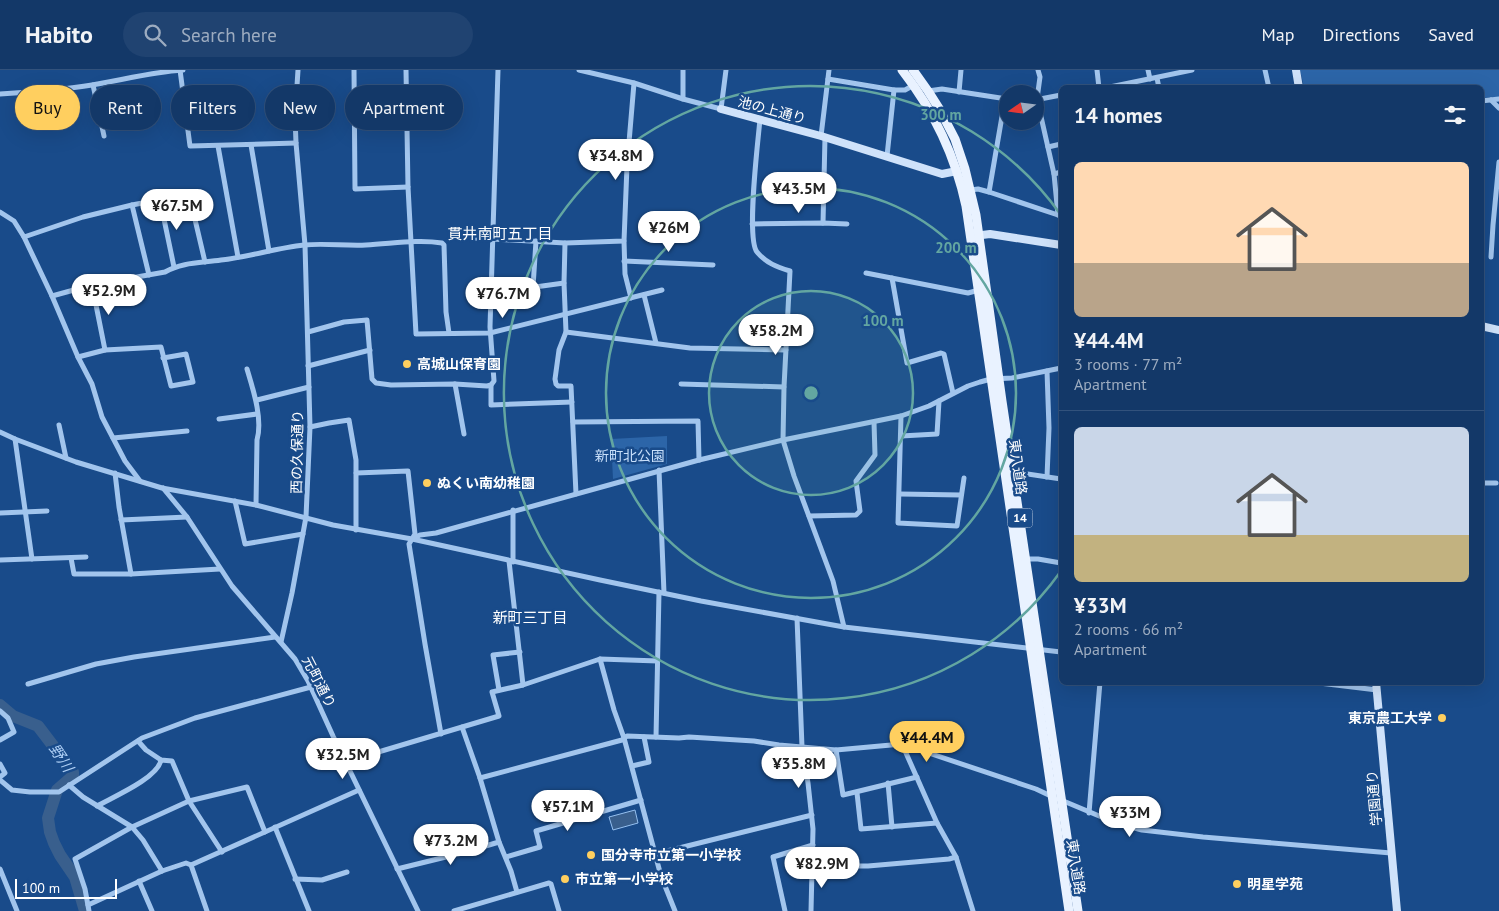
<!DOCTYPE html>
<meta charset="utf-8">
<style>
body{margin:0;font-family:"PT Sans","Noto Sans JP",sans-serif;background:#204371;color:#f1f3f6;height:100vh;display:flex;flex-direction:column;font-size:19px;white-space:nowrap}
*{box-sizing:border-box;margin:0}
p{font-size:16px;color:#9dacc0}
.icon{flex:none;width:28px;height:28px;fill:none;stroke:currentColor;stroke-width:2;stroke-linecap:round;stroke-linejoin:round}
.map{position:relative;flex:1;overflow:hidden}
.panel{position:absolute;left:1059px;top:15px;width:425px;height:600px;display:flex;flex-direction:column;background:#133868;border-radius:8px;box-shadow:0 5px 20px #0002,0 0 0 1px #32527c}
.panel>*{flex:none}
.guide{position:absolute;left:15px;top:15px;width:475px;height:45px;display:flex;gap:10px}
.needle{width:32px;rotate:256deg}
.buttons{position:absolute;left:999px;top:15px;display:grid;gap:10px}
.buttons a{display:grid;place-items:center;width:45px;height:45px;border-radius:50%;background:#133868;box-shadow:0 5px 20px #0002,0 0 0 1px #32527c;font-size:25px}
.scale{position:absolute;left:15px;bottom:12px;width:102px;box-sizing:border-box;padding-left:5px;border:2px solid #fff;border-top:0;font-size:14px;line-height:18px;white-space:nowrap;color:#fff;-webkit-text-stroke:4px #194b8a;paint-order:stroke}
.price{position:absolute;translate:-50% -42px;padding:0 11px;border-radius:18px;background:#fff;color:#222;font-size:16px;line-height:32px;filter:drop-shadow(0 1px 2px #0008)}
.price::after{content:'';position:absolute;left:50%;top:30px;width:15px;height:11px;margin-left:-8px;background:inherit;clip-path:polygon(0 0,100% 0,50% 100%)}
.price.current{background:#ffcf5f;color:#111}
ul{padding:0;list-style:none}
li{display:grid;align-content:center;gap:10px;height:265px;padding:0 15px}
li+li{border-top:1px solid #32527c}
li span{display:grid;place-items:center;height:155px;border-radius:8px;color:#555}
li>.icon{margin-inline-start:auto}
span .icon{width:90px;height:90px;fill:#fffc;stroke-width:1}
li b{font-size:21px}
h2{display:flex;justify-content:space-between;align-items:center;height:60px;padding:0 15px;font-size:21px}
.chip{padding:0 18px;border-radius:22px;background:#133868;box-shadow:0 5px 20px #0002,0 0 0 1px #32527c;font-size:18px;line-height:45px}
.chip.current{background:#ffcf5f;color:#111}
header{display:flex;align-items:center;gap:30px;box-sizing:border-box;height:70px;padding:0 25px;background:#133868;border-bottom:1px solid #32527c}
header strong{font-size:24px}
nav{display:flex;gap:28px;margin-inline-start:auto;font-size:18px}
.search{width:350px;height:45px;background:#204371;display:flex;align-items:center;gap:12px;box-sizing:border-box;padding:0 18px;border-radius:28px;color:#9dacc0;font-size:19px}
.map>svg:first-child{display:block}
</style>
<header>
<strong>Habito</strong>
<div class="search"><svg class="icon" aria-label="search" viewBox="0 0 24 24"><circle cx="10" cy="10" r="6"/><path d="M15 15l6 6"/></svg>Search here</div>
<nav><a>Map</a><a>Directions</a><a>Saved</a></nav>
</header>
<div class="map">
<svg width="1499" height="841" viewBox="0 0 1499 841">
<rect width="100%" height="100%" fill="#194b8a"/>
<g fill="#2c65a8">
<path d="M1300 0H1499V27L1481 28V18L1304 17Z"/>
<path d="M667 366V394L613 409 611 369Z"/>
</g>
<path fill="#395f8d" stroke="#95c0f0" d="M635 740 638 753 613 760 609 747Z"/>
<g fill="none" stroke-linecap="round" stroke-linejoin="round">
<path stroke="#395f8d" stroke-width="12" d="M0 635 13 646 38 656 73 702V706L57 720 48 748 50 762 54 773 60 785 75 807 85 841"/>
<g stroke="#a2c5ed" stroke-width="5">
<path d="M180 0 190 76 296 73"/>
<path d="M354 0 355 119 408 117"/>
<path d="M406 0 408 117 416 264 490 263 662 220"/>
<path d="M579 0 634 13 683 29 721 39 726 0"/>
<path d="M683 0V29"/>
<path d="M1038 0 1040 7 1037 29 1054 104 1058 145"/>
<path d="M1097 0 1099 18"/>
<path d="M1148 0 1150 9"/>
<path d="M1265 0 1269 18"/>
<path d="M1157 8 1159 18"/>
<path d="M828 9 894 20H905L914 15"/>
<path d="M93 15 104 66"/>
<path d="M1105 18 1192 0"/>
<path d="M928 21 942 19 1007 29"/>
<path d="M959 22 961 0"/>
<path d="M0 24C31 22 61 20 92 15 122 10 152 2 183 0"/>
<path d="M1035 30 1061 25"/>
<path d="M1491 30 1499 38"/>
<path d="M1481 31 1499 29"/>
<path d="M760 49C758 72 746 168 757 182 766 193 777 197 790 201L784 317 783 370 794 406 833 511 844 557"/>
<path d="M821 66 829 0"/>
<path d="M251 75 269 181"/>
<path d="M218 76 238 187"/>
<path d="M1048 77 1061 74"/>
<path d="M887 86 894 20"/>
<path d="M1054 104 1061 102"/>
<path d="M971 120 978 119 989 122 1061 146"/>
<path d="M989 122 1005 29"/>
<path d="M160 130 174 197"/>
<path d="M132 135 149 205"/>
<path d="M0 142 14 151 24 167 52 226 78 287 92 314 102 347 125 391 140 411"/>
<path d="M823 153 825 67"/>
<path d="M752 154 823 153 847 154"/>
<path d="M24 167 83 147 132 135 189 124 205 192"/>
<path d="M475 168 565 173 624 171 627 96 634 13"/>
<path d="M624 171 625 204 631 228"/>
<path d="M565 173 564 213 566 262 559 280 555 309 556 314 558 316H571L576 424"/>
<path d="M1491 187 1493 155 1499 92"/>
<path d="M624 191 713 195"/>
<path d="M866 203 968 223 979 220"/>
<path d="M892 208 907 293 941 283 944 284 953 323"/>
<path d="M92 215 105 280"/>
<path d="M533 217 536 171"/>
<path d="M491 223 564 213"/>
<path d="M644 225 656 273"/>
<path d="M52 226 92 215 165 202C182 192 202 193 221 190 249 187 276 178 304 175 324 173 345 176 366 175 391 174 417 169 442 173L444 175 446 242 449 263"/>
<path d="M308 262 344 252 367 250 372 309 376 313 391 315 455 314 487 316 491 315 494 311 490 257 498 0"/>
<path d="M566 262 690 278 786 280"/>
<path d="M78 287 105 280 161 277 171 316 193 312 186 284 163 288"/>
<path d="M308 296 370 280"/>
<path d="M247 299C253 319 263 349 257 370L256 435"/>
<path d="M455 314 464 364"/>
<path d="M681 314 784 317"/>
<path d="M491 315V335L572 332"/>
<path d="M257 330 309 317"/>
<path d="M901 346 898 453 957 456 964 408"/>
<path d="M219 349 257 344"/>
<path d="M573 352 698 351 699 390"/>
<path d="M59 355 66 388"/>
<path d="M310 357 329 353 349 350 356 390V460"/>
<path d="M0 362 15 369 76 392 162 418 256 435 333 455 412 469 600 510 701 531 844 557 1061 582"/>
<path d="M901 366 937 364 939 331"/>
<path d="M113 368 187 361"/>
<path d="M15 369 32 489"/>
<path d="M659 400 664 523"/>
<path d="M1014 402 1061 409"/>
<path d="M115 403 119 437 131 504"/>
<path d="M356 403 408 401 415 464 409 474 425 574 441 664"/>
<path d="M1047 407 1049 358 1047 301"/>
<path d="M1481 413H1496"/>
<path d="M163 418 187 447 232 516 295 589 308 611 333 666 418 841"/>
<path d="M900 424 961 425"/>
<path d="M235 431 245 474 303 464"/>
<path d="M513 440V492"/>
<path d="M0 443 47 441"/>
<path d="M809 446 856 445 860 441 856 411 875 385 874 352"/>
<path d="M121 450 187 447"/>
<path d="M412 469 420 465 436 463 699 390 783 370 901 346 929 336 968 316 980 312 991 309 1012 308 1061 298"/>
<path d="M71 488 74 504H131L220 499"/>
<path d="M1026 489H1038L1061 493"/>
<path d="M0 490 86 487"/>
<path d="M509 491 523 615"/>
<path d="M797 548 802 677 808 713 813 759 811 841"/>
<path d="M281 572 292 523 306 447 310 357 305 175 296 73 295 47 298 0"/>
<path d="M600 589 614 640 624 668 661 806 675 841"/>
<path d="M1311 612 1377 620"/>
<path d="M28 614 96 594 134 587 275 567"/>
<path d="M499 620 493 585 520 582"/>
<path d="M0 641 8 648 14 662 0 670"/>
<path d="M462 657 480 708 499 772 511 801 517 822"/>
<path d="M656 667 659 522"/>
<path d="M138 671 146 680 161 690 172 691 189 731 222 782"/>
<path d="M902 674 937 753 956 787 973 841"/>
<path d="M836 680 843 725 917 707"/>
<path d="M345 692 499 646 492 622 523 615 600 589 658 591"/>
<path d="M0 694 5 703 0 707"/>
<path d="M632 696 649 692 644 667"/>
<path d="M480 708 622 670 627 666 679 668 689 667 754 671 779 675 836 680 902 674 1036 719 1053 727"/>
<path d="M0 710 12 720 30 722H59L142 668 195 648 311 617"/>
<path d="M888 713 892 757"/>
<path d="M69 715 83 727 132 757 143 770 162 801"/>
<path d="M857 723 861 759 937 753"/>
<path d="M1061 730 1116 753 1142 760 1203 767 1391 783"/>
<path d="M97 736C113 727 158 708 161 690"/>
<path d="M1089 743 1100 612"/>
<path d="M275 757 309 841"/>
<path d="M655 784 812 745"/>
<path d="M506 787 540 777 536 761 641 730"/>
<path d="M191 795 207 841"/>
<path d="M813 796H868L949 789 956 787"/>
<path d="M0 799 17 841"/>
<path d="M397 799 462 783 499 772"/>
<path d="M295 809 322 810 347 802"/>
<path d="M139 811 152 841"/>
<path d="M88 835 162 801 186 793 191 795 359 720"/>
<path d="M89 841 85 819 75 789 132 757 189 731 247 717 265 762"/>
<path d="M454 841 549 813 551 814 559 841"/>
<path d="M785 841 773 787 813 775"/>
</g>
<g stroke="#cfe2fa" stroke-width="8">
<path d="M1296 0 1299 18"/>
<path d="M721 39 821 66 942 104 957 101"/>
<path d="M974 166 990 164 1061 175"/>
<path d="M1481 256 1499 260"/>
<path d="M1376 612 1397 841"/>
</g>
<g stroke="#e9f2ff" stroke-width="9">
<path d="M902 0C934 41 955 85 966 136L1069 841"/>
<path d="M913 0 928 21 940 40 955 69 965 99 976 145 1002 331 1078 841"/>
</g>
</g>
<circle cx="811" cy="323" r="102" fill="#63a6a1" fill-opacity=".12"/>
<g fill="none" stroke="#63a6a1" stroke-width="2.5">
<circle cx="811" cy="323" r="102"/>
<circle cx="811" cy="323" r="205"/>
<path d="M1061 501A307 307 0 1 1 1061 145"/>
</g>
<g fill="#ffcf5f" stroke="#194b8a" stroke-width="2">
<circle cx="407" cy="294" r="5"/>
<circle cx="427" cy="413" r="5"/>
<circle cx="1442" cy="648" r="5"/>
<circle cx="591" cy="785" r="5"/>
<circle cx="565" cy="809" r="5"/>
<circle cx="1237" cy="814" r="5"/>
</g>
<g text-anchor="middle" stroke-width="5" stroke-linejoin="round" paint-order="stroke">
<rect fill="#194b8a" stroke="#bac9dc" stroke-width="1" x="1007.5" y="438.5" width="25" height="19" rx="4"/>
<g font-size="12" font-weight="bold" fill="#fff">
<text x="1020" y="452">14</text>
</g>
<g font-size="14" fill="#fff" stroke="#194b8a">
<text transform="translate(772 40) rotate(15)" y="5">池の上通り</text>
<text transform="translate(297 382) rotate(-89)" y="5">西の久保通り</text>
<text transform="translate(1018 397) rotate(82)" y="5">東八道路</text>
<text transform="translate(319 612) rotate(63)" y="5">元町通り</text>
<text transform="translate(1374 728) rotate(-95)" y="5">学園通り</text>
<text transform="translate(1076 797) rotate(81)" y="5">東八道路</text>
</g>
<g font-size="14" font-weight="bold" fill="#fff" stroke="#194b8a" text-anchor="start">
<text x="417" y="299">高城山保育園</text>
<text x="437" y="418">ぬくい南幼稚園</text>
<text x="1432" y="653" text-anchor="end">東京農工大学</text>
<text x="601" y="790">国分寺市立第一小学校</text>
<text x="575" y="814">市立第一小学校</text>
<text x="1247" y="819">明星学苑</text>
</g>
<g font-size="14" fill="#c8dffa" stroke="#194b8a">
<text x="630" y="391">新町北公園</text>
</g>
<g font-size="15" fill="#fff" stroke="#194b8a">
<text x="500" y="169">貫井南町五丁目</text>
<text x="530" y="553">新町三丁目</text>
</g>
<g font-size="15" font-style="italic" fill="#aecff5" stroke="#194b8a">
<text transform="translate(61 688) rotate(56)" y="5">野川</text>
</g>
</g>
<circle cx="811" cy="323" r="8" fill="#63a6a1" stroke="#194b8a" stroke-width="2.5"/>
<g font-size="15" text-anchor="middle" font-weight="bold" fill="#63a6a1" stroke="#194b8a" stroke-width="5" stroke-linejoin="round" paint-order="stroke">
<text x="941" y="50">300 m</text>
<text x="956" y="183">200 m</text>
<text x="883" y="256">100 m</text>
</g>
</svg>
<div class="buttons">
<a><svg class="needle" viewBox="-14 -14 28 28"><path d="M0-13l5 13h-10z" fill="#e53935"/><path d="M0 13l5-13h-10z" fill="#9dacc0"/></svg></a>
</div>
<div class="scale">100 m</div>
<b class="price" style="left:616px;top:111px">¥34.8M</b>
<b class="price" style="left:799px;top:144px">¥43.5M</b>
<b class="price" style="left:177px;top:161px">¥67.5M</b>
<b class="price" style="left:669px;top:183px">¥26M</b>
<b class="price" style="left:109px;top:246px">¥52.9M</b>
<b class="price" style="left:503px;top:249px">¥76.7M</b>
<b class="price" style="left:776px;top:286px">¥58.2M</b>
<b class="price current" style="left:927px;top:693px">¥44.4M</b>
<b class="price" style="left:343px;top:710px">¥32.5M</b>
<b class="price" style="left:799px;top:719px">¥35.8M</b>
<b class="price" style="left:568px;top:762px">¥57.1M</b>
<b class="price" style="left:1130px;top:768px">¥33M</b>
<b class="price" style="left:451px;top:796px">¥73.2M</b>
<b class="price" style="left:822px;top:819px">¥82.9M</b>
<div class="guide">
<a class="chip current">Buy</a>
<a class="chip">Rent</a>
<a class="chip">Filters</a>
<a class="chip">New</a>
<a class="chip">Apartment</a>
</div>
<section class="panel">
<h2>14 homes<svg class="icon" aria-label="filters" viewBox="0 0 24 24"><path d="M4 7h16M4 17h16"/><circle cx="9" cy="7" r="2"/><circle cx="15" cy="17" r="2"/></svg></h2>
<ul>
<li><span style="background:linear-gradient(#ffd9b3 65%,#b9a48a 0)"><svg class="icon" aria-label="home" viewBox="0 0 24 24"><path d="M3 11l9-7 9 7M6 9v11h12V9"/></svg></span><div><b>¥44.4M</b><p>3 rooms · 77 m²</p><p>Apartment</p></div></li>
<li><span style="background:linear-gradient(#c9d6e8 70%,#c2b280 0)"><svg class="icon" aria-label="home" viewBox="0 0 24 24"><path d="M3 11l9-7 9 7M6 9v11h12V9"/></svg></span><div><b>¥33M</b><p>2 rooms · 66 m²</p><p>Apartment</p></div></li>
</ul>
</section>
</div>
